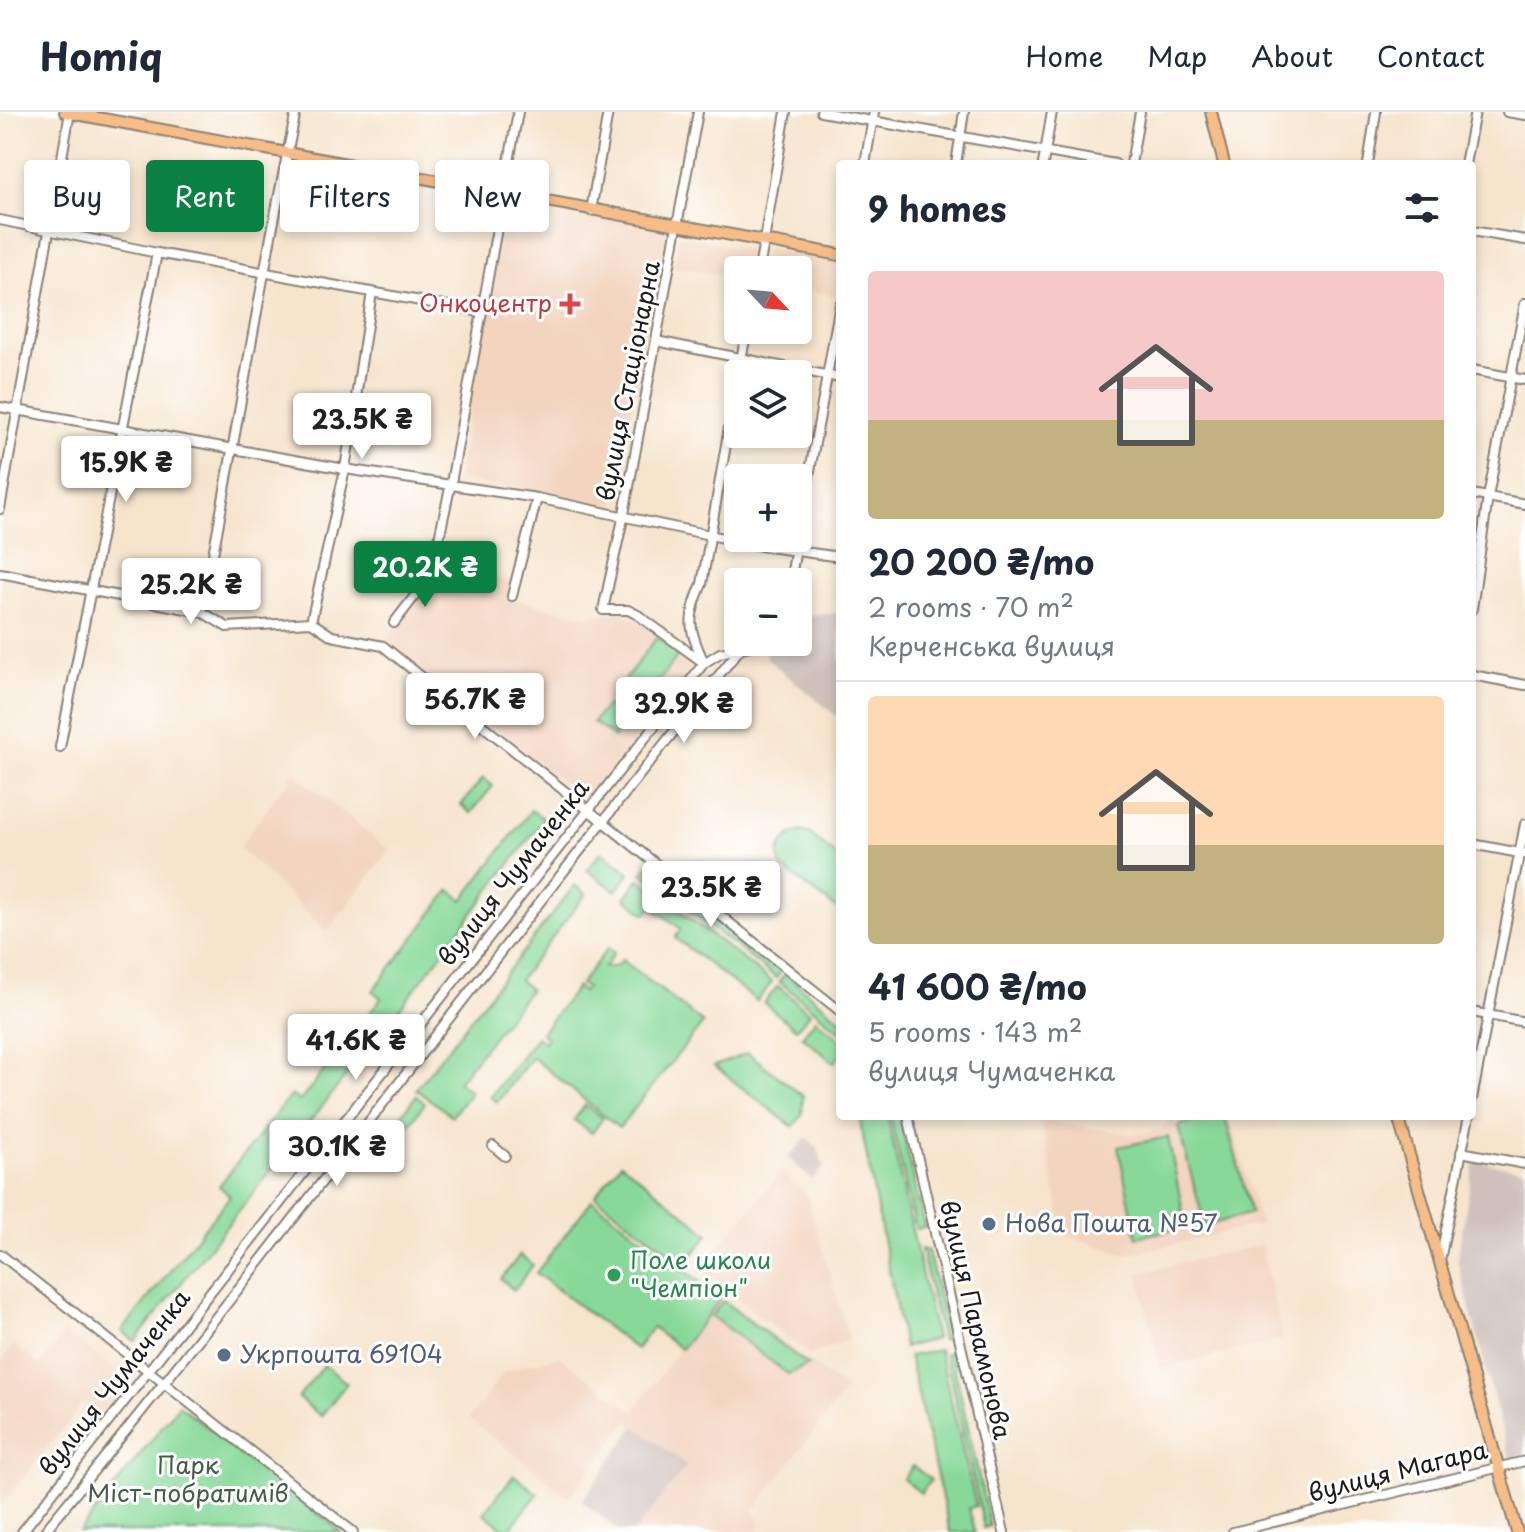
<!DOCTYPE html>
<meta charset="utf-8">
<style>
body{margin:0;font-family:"Playpen Sans",sans-serif;background:#f6f6f7;color:#1f2937;height:100vh;display:flex;flex-direction:column;font-size:30px;white-space:nowrap}
*{box-sizing:border-box;margin:0}
p{font-size:26px;color:#747a83}
.icon{flex:none;width:44px;height:44px;fill:none;stroke:currentColor;stroke-width:2;stroke-linecap:round;stroke-linejoin:round}
.map{position:relative;flex:1;overflow:hidden}
.details{position:absolute;left:836px;top:48px;width:640px;height:960px;display:flex;flex-direction:column;background:#fff;border-radius:8px;box-shadow:0 4px 12px #0003}
.details>*{flex:none}
.hud{position:absolute;left:24px;top:48px;width:692px;height:72px;display:flex;gap:16px}
.needle{width:52px;rotate:116deg}
.fabs{position:absolute;left:724px;top:144px;display:grid;gap:16px}
.fabs a{display:grid;place-items:center;width:88px;height:88px;border-radius:8px;background:#fff;box-shadow:0 4px 12px #0003;font-size:40px}
.price{position:absolute;translate:-50% -68px;padding:0 18px;border-radius:8px;background:#fff;color:#222;font-size:26px;line-height:52px;filter:drop-shadow(0 2px 4px #0008)}
.price::after{content:'';position:absolute;left:50%;top:48px;width:24px;height:18px;margin-left:-12px;background:inherit;clip-path:polygon(0 0,100% 0,50% 100%)}
.price.active{background:#0b8043;color:#fff}
ul{padding:0;list-style:none}
li{display:grid;align-content:center;gap:16px;height:424px;padding:0 32px}
li+li{border-top:2px solid #e0e1e3}
li span{display:grid;place-items:center;height:248px;border-radius:8px;color:#555}
li>.icon{margin-inline-start:auto}
span .icon{width:144px;height:144px;fill:#fffc;stroke-width:1}
li b{font-size:34px}
h2{display:flex;justify-content:space-between;align-items:center;height:96px;padding:0 32px;font-size:34px}
.pill{padding:0 28px;border-radius:8px;background:#fff;box-shadow:0 4px 12px #0003;font-size:28px;line-height:72px}
.pill.active{background:#0b8043;color:#fff}
header{display:flex;align-items:center;gap:48px;box-sizing:border-box;height:112px;padding:0 40px;background:#fff;border-bottom:2px solid #e0e1e3}
header strong{font-size:38px}
nav{display:flex;gap:44px;margin-inline-start:auto;font-size:28px}
.map>svg:first-child{display:block}
</style>
<header>
<strong>Homiq</strong>
<nav><a>Home</a><a>Map</a><a>About</a><a>Contact</a></nav>
</header>
<div class="map">
<svg width="1525" height="1420" viewBox="0 0 1525 1420">
<rect width="100%" height="100%" fill="#fff"/>
<filter id="ink" filterUnits="userSpaceOnUse"><feTurbulence type="fractalNoise" baseFrequency=".0125" numOctaves="2"/><feDisplacementMap in="SourceGraphic" scale="16" xChannelSelector="R" yChannelSelector="G"/><feConvolveMatrix kernelMatrix="1 2 1 2 8 2 1 2 1" color-interpolation-filters="sRGB"/></filter>
<filter id="wash" filterUnits="userSpaceOnUse"><feTurbulence type="fractalNoise" baseFrequency=".006" numOctaves="4" result="noise"/><feDisplacementMap in="SourceGraphic" scale="32" xChannelSelector="R" yChannelSelector="G"/><feGaussianBlur stdDeviation="1.8" result="paint"/><feColorMatrix in="noise" values="0 0 0 0 0 0 0 0 0 0 0 0 0 0 0 0 0 1.4 0 .05"/><feComposite in="paint" operator="in"/></filter>
<g filter="url(#wash)">
<rect width="100%" height="100%" fill="#f6e4cc"/>
<g fill="#f3d4bf">
<path d="M506 88 667 117 613 395 457 367Z"/>
<path d="M679 124 757 140 753 158H738V166L673 154Z"/>
<path d="M767 136 840 149 838 184 798 177V158H763Z"/>
<path d="M435 456 514 469 510 487 585 504 621 500 652 514 694 552 590 684 582 685 386 530Z"/>
<path d="M294 661 389 738 327 820 239 735Z"/>
<path d="M1173 1004H1229L1261 1112 1127 1143 1064 1122 1041 1009 1134 1022 1159 1019Z"/>
<path d="M781 1060 807 1083 849 1228 809 1243 700 1156Z"/>
<path d="M1261 1133 1283 1228 1160 1256 1138 1161Z"/>
<path d="M693 1164 846 1277 752 1401 760 1407 759 1420H635L687 1353 628 1309 569 1385 469 1307 504 1260 559 1244 633 1300 680 1237 652 1215Z"/>
<path d="M65 1220 128 1269 101 1303 84 1290 0 1395V1251L14 1233 40 1253Z"/>
</g>
<g fill="#cfc0bb">
<path d="M840 501V607L767 547 766 533 768 530H798V504Z"/>
<path d="M807 1025 817 1035 824 1055 812 1068 788 1046Z"/>
<path d="M1474 1049 1525 1058V1343L1510 1347 1457 1148Z"/>
<path d="M635 1314 687 1353 635 1420H620L582 1389Z"/>
</g>
<g fill="#88d999" stroke="#527a5a" stroke-width="2">
<path d="M657 525 679 542 633 603 611 586Z"/>
<path d="M607 593 627 608 614 625 593 610Z"/>
<path d="M483 666 493 674 471 701 461 693Z"/>
<path d="M531 698 544 707 398 899 135 1229 122 1219 230 1084 219 1074 291 983 300 989 372 898 381 886 373 879 450 778 463 788Z"/>
<path d="M801 719 810 722 840 747V799L781 755C775 736 783 725 801 719Z"/>
<path d="M601 740 630 761 616 779 587 758Z"/>
<path d="M648 754 782 858 776 866 642 761Z"/>
<path d="M639 767 772 870 757 889 675 826 681 817 652 795 646 802 625 786Z"/>
<path d="M575 773 586 782 519 868 530 877 458 970 471 980 452 1004 416 977Z"/>
<path d="M608 836 614 841 604 856 617 854 622 848 703 911 619 1016 532 945 497 990 490 985 536 925 544 930 547 926 541 921 577 875 583 880 586 876 580 872Z"/>
<path d="M785 862 840 907V919L779 869Z"/>
<path d="M778 874 810 901 796 917 764 891Z"/>
<path d="M816 907 840 927V943L834 951 802 924Z"/>
<path d="M748 941 803 984 802 1003 793 1015 714 954Z"/>
<path d="M416 984 425 991 409 1013 399 1006Z"/>
<path d="M585 993 603 1006 592 1021 574 1008Z"/>
<path d="M859 1004H887L936 1227 904 1235Z"/>
<path d="M890 1004H899L925 1115 916 1117Z"/>
<path d="M1212 1004H1225L1251 1101 1205 1114 1178 1014Z"/>
<path d="M1168 1025 1186 1115 1137 1125 1118 1035Z"/>
<path d="M621 1051 709 1122 685 1152 595 1084Z"/>
<path d="M592 1088 721 1186 681 1237 652 1216 636 1237 536 1161Z"/>
<path d="M921 1137 928 1139 949 1226 942 1228Z"/>
<path d="M520 1143 533 1153 514 1178 501 1167Z"/>
<path d="M723 1189 808 1253 788 1262 711 1204Z"/>
<path d="M939 1238 976 1394 969 1396 975 1420H950L909 1244Z"/>
<path d="M951 1240 990 1414 984 1416 945 1241Z"/>
<path d="M324 1253 347 1271 321 1304 298 1286Z"/>
<path d="M179 1293 341 1420H79Z"/>
<path d="M913 1354 931 1368 921 1381 903 1367Z"/>
<path d="M514 1363 538 1382 507 1420 484 1401Z"/>
</g>
</g>
<g filter="url(#ink)">
<g fill="none" stroke-linecap="round" stroke-linejoin="round">
<defs>
<g id="minor">
<path d="M698 0 624 402 603 498H628L638 503 704 551"/>
<path d="M821 0 1115 52"/>
<path d="M1507 0 1525 3"/>
<path d="M865 52 874 0"/>
<path d="M956 52 964 0"/>
<path d="M1043 52 1052 0"/>
<path d="M1131 52 1140 0"/>
<path d="M1368 52 1376 0"/>
<path d="M1465 52 1475 0"/>
<path d="M591 99 608 0"/>
<path d="M0 108 157 141 481 200"/>
<path d="M1472 119 1525 128"/>
<path d="M759 158 786 0"/>
<path d="M656 229 840 266"/>
<path d="M1472 258 1525 268"/>
<path d="M738 262 747 218"/>
<path d="M0 295 345 357 537 386 761 434 840 445"/>
<path d="M1472 382 1525 392"/>
<path d="M0 397 70 0"/>
<path d="M0 461 202 500 227 515 311 510 332 524 383 534 840 899"/>
<path d="M790 470 840 192"/>
<path d="M512 484 537 386"/>
<path d="M1472 497 1488 385 1525 191"/>
<path d="M202 500C235 333 260 166 296 0"/>
<path d="M311 510 345 357 372 180"/>
<path d="M394 511 431 463 451 371 518 0"/>
<path d="M704 550C688 516 687 507 702 472L738 263"/>
<path d="M1472 563 1525 573"/>
<path d="M60 635 157 141"/>
<path d="M1472 732 1525 742"/>
<path d="M1472 900 1525 910"/>
<path d="M1472 987 1525 712"/>
<path d="M908 1004 1004 1420"/>
<path d="M493 1034 505 1044"/>
<path d="M1461 1040 1525 1052"/>
<path d="M0 1142 353 1420"/>
<path d="M1440 1148 1469 1004"/>
<path d="M22 1420 704 551 720 541 768 530"/>
<path d="M44 1420C281 1130 505 828 740 537"/>
<path d="M1233 1420 1525 1349"/>
</g>
<g id="major">
<path d="M65 0 840 143"/>
<path d="M1211 0 1224 52"/>
<path d="M1398 1004 1517 1420"/>
</g>
</defs>
<use href="#minor" stroke="#898074" stroke-width="12"/>
<use href="#major" stroke="#898074" stroke-width="14"/>
<use href="#minor" stroke="#fff" stroke-width="8"/>
<use href="#major" stroke="#f7bd88" stroke-width="10"/>
</g>
</g>
<path fill="#e0444e" stroke="#fff" stroke-width="3" d="M566 180h8v8h8v8h-8v8h-8v-8h-8v-8h8z"/>
<g fill="#5c6f8a" stroke="#fff" stroke-width="3">
<circle cx="989" cy="1112" r="8"/>
<circle cx="224" cy="1243" r="8"/>
</g>
<circle fill="#2e9e5b" stroke="#fff" stroke-width="3" cx="614" cy="1163" r="8"/>
<g text-anchor="middle" stroke-width="6" stroke-linejoin="round" paint-order="stroke">
<g font-size="24" fill="#be3a42" stroke="#fff" text-anchor="end">
<text x="552" y="200">Онкоцентр</text>
</g>
<g font-size="24" fill="#1c1c1c" stroke="#fff">
<text transform="translate(629 269) rotate(-79)" y="8">вулиця Стаціонарна</text>
<text transform="translate(514 761) rotate(-52)" y="8">вулиця Чумаченка</text>
<text transform="translate(975 1208) rotate(77)" y="8">вулиця Парамонова</text>
<text transform="translate(115 1271) rotate(-52)" y="8">вулиця Чумаченка</text>
<text transform="translate(1398 1360) rotate(-14)" y="8">вулиця Магара</text>
</g>
<g font-size="24" fill="#4e5e75" stroke="#fff" text-anchor="start">
<text x="1005" y="1120">Нова Пошта №57</text>
<text x="240" y="1251">Укрпошта 69104</text>
</g>
<g font-size="24" fill="#27864d" stroke="#fff" text-anchor="start">
<text x="630" y="1157">Поле школи<tspan x="630" dy="28">"Чемпіон"</tspan></text>
</g>
<g font-size="24" fill="#425e48" stroke="#fff">
<text x="188" y="1362">Парк<tspan x="188" dy="28">Міст-побратимів</tspan></text>
</g>
</g>
</svg>
<div class="fabs">
<a><svg class="needle" viewBox="-14 -14 28 28"><path d="M0-13l5 13h-10z" fill="#e53935"/><path d="M0 13l5-13h-10z" fill="#747a83"/></svg></a>
<a><svg class="icon" aria-label="layers" viewBox="0 0 24 24"><path d="M12 4l9 5-9 5-9-5zM3 14l9 5 9-5"/></svg></a>
<a>+</a>
<a>−</a>
</div>
<b class="price" style="left:362px;top:349px">23.5K ₴</b>
<b class="price" style="left:126px;top:392px">15.9K ₴</b>
<b class="price active" style="left:425px;top:497px">20.2K ₴</b>
<b class="price" style="left:191px;top:514px">25.2K ₴</b>
<b class="price" style="left:475px;top:629px">56.7K ₴</b>
<b class="price" style="left:684px;top:633px">32.9K ₴</b>
<b class="price" style="left:711px;top:817px">23.5K ₴</b>
<b class="price" style="left:356px;top:970px">41.6K ₴</b>
<b class="price" style="left:337px;top:1076px">30.1K ₴</b>
<div class="hud">
<a class="pill">Buy</a>
<a class="pill active">Rent</a>
<a class="pill">Filters</a>
<a class="pill">New</a>
</div>
<section class="details">
<h2>9 homes<svg class="icon" aria-label="filters" viewBox="0 0 24 24"><path d="M4 7h16M4 17h16"/><circle cx="9" cy="7" r="2"/><circle cx="15" cy="17" r="2"/></svg></h2>
<ul>
<li><span style="background:linear-gradient(#f6c9c9 60%,#c2b280 0)"><svg class="icon" aria-label="home" viewBox="0 0 24 24"><path d="M3 11l9-7 9 7M6 9v11h12V9"/></svg></span><div><b>20 200 ₴/mo</b><p>2 rooms · 70 m²</p><p>Керченська вулиця</p></div></li>
<li><span style="background:linear-gradient(#ffd9b3 60%,#c2b280 0)"><svg class="icon" aria-label="home" viewBox="0 0 24 24"><path d="M3 11l9-7 9 7M6 9v11h12V9"/></svg></span><div><b>41 600 ₴/mo</b><p>5 rooms · 143 m²</p><p>вулиця Чумаченка</p></div></li>
</ul>
</section>
</div>
